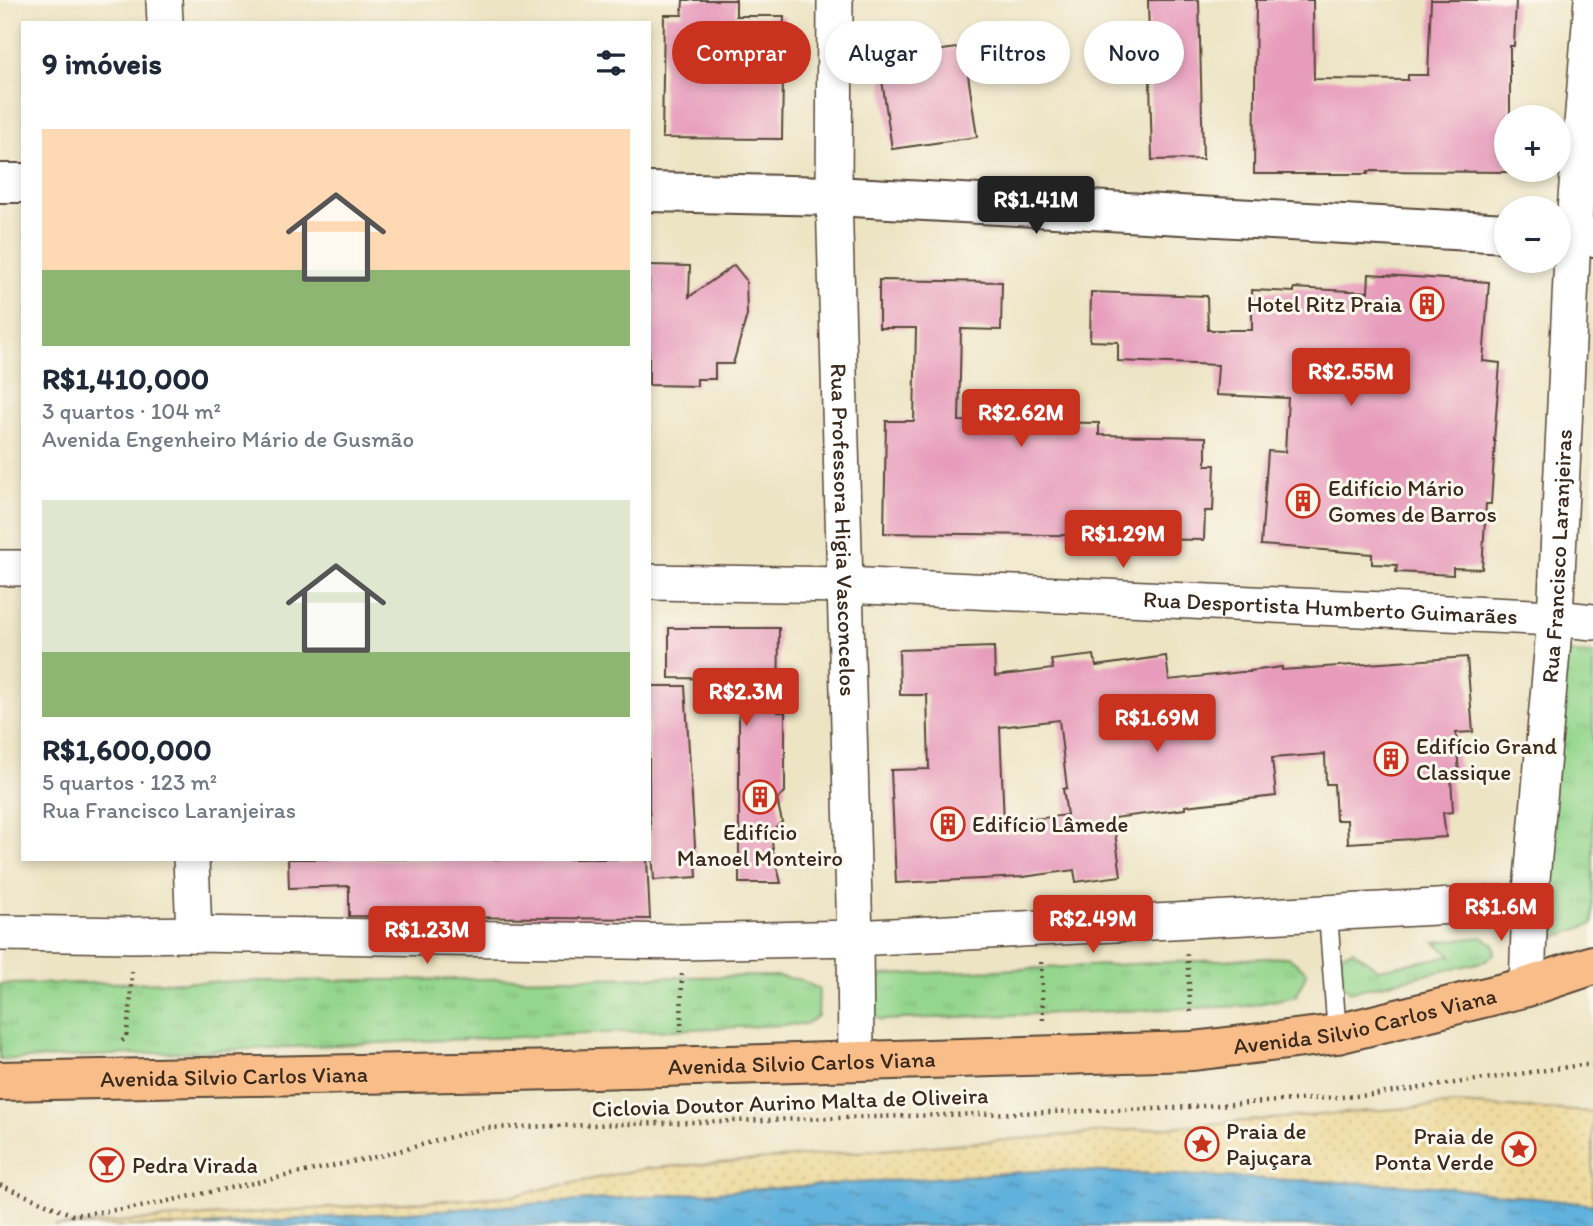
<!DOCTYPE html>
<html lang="pt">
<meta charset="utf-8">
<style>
body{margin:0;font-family:Itim,sans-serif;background:#f6f6f7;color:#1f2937;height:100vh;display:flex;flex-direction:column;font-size:26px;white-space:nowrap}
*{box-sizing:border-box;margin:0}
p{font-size:23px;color:#747a83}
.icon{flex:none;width:38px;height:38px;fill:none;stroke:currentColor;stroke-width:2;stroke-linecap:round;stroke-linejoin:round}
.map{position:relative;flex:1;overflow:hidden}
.side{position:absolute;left:21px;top:21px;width:630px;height:840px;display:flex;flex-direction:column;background:#fff;border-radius:0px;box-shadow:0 4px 10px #0003}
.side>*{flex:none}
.top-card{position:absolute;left:672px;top:21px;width:665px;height:63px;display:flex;gap:14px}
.controls{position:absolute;left:1494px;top:105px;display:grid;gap:14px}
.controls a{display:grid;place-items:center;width:77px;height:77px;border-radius:50%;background:#fff;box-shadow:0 4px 10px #0003;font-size:35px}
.price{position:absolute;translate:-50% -60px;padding:0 16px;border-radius:7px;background:#c8321e;color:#fff;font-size:23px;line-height:46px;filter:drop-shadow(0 2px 4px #0008)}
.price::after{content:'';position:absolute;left:50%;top:42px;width:21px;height:16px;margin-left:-10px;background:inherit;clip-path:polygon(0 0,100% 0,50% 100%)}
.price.active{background:#222;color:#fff}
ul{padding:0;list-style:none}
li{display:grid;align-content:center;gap:14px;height:371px;padding:0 21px}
li span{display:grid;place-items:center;height:217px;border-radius:0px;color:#555}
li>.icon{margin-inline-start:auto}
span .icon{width:126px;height:126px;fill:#fffc;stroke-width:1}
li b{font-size:30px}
h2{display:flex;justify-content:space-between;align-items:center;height:84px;padding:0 21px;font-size:30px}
.tag{padding:0 24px;border-radius:32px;background:#fff;box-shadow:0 4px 10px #0003;font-size:24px;line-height:63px}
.tag.active{background:#c8321e;color:#fff}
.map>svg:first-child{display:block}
</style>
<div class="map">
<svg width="1593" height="1226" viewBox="0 0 1593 1226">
<defs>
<pattern id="sand-dots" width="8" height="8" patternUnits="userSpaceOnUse" patternTransform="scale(1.75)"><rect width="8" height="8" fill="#eeda9e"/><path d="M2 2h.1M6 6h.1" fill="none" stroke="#cdbb88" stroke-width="1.8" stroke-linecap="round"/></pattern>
<pattern id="park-tufts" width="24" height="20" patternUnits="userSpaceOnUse" patternTransform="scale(1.75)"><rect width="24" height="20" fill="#94d68d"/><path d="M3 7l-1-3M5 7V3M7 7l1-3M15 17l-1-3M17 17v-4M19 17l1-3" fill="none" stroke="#80b879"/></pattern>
<pattern id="water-ripples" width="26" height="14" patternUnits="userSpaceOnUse" patternTransform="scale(1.75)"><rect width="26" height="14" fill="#61b1dc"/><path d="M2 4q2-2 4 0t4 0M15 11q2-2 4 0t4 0" fill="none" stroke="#5190b2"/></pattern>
</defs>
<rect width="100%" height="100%" fill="#fbf7ec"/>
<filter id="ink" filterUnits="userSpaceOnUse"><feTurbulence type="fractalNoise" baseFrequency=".0143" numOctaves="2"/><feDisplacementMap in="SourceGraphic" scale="14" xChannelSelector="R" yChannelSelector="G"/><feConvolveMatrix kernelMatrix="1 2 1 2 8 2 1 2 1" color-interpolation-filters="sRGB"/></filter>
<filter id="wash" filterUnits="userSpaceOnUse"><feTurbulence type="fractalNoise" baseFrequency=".00686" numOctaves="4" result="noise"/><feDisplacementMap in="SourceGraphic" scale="28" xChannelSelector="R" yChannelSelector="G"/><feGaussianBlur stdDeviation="1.57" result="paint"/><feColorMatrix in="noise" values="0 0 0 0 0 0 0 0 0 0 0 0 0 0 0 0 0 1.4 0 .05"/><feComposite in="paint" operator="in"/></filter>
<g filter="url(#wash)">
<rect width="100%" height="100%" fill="#ede4c4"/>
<path fill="url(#sand-dots)" stroke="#94825e" stroke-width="2" d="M1457 1104 1593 1112V1205L1436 1186 1056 1170 194 1226H54L509 1196 642 1169Z"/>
<g fill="url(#park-tufts)" stroke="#688056" stroke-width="2">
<path d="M1557 652 1593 654V924L1547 940 1535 921Z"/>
<path d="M1482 937 1494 944 1495 953 1486 961 1350 992 1341 983 1339 955 1353 950 1378 969 1451 956 1435 942Z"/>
<path d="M1288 957 1307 972 1296 996 1247 1006 881 1020 868 1012V992L882 975Z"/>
<path d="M777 976 801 980 819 989 818 1016 806 1024 0 1060V984Z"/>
</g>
<path fill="url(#water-ripples)" stroke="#4e6e7d" stroke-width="2" d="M1056 1170 1436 1186 1593 1205V1226H194Z"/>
<g id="blocks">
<g fill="#e79cbb" fill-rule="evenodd">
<path d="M683 0H736V16H784L782 139 662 138 664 15H682Z"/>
<path d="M1148 0H1199L1203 159 1152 160Z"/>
<path d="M1256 0H1313L1314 79 1408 80V75H1428L1431 0H1516L1514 46H1510V117H1507V172L1368 171V174H1254Z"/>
<path d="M964 47 977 137 892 149 879 59Z"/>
<path d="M649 265 690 266 689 297 734 265 746 280 747 315 733 364H715V379H697V386L649 385Z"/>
<path d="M1369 274 1489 282 1483 361 1500 363 1494 441H1495L1491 504H1486L1482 569 1453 568V575L1396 572 1397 565 1372 564V554L1261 545 1268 451 1285 452 1288 398 1216 395 1218 365 1118 361V342L1090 341 1091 292 1207 296 1208 330H1252V290L1294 292V288L1368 292Z"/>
<path d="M879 280 1002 282 1001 330 961 329 959 421 1099 423V435L1206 437V465H1215L1213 511H1205L1204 540 1134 539V536L884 533 886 421H914L916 328H879Z"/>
<path d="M669 628H779L778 712H785V792L777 799 782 822 771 831 773 850 781 883H739V679L669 678Z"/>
<path d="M994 647 995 676 1053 669 1051 660 1094 655 1096 666 1166 656 1169 680 1242 672H1250V671L1282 667V670L1467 657 1473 732 1456 733 1459 775 1451 776 1453 812 1443 813 1446 837 1348 843 1347 820H1336L1334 784H1326L1325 754 1272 758 1276 796 1185 806V809L1113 818 1121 876 1076 882 1074 870 1023 877 896 883 891 770 929 769 927 695H900L899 650ZM1059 720 1067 788 1063 789 1067 815 1004 823 1000 727Z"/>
<path d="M649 686H685L697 877 654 880 649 808Z"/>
<path d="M288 859H647L650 919 349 916V886L289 888Z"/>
</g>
</g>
</g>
<g filter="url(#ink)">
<use href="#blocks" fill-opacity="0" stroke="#564637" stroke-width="2"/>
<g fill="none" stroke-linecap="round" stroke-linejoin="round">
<defs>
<path id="service" d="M1328 914 1337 1034"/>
<g id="minor">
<path d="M164 0 165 23"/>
<path id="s1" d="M835 0 834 196 855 938 856 1061"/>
<path d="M0 568H23"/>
<path id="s2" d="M649 582 845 585 1555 618 1593 622"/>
<path d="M191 859 194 934"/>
<path d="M0 933 133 935 194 934 682 942 855 938 1530 902"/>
<path id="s3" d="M1527 987 1530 902 1555 618 1573 236 1592 0"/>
</g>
<g id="tertiary">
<path d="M0 183H23"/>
<path d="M649 192 834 196 1507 233"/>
<path d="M1559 235 1593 237"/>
</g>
<g id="primary">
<path id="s4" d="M0 1081 560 1070 1193 1051 1337 1034 1527 987 1593 965"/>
</g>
</defs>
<use href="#service" stroke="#564637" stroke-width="21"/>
<use href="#minor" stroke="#564637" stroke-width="38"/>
<use href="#tertiary" stroke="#564637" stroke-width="42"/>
<use href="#primary" stroke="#564637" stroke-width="42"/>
<g stroke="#564637" stroke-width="4.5" stroke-dasharray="2 5" stroke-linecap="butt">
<path d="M1187 954 1191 1015"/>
<path d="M1041 962 1043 1020"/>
<path d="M681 1032 682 974"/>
<path d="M122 1041 126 1038 130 1010 132 968"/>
<path d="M0 1185 73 1215 140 1207 380 1156 484 1128 1157 1109 1371 1095 1582 1065H1593"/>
</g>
<use href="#service" stroke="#fff" stroke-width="18"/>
<use href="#minor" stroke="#fff" stroke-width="35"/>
<use href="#tertiary" stroke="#fff" stroke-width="38"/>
<use href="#primary" stroke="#f8bd88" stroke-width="38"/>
</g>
</g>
<defs>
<symbol id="building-ring" viewBox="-11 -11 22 22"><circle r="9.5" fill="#fbf7ec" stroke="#c8321e" stroke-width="1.5"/><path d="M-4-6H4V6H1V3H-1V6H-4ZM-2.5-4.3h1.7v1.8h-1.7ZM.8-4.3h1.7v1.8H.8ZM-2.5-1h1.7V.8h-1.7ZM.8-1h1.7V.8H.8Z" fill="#c8321e"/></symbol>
<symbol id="sight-ring" viewBox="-11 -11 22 22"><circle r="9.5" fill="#fbf7ec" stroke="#c8321e" stroke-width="1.5"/><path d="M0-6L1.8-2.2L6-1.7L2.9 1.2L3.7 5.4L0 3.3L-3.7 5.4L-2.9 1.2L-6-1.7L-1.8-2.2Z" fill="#c8321e"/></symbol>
<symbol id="bar-ring" viewBox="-11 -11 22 22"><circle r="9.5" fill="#fbf7ec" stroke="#c8321e" stroke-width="1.5"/><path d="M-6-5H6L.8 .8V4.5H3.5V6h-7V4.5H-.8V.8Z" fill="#c8321e"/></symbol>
</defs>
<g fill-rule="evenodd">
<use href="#building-ring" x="1408" y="285" width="38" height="38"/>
<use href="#building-ring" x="1284" y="482" width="38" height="38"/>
<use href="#building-ring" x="1372" y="740" width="38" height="38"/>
<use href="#building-ring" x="741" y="778" width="38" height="38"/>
<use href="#building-ring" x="929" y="805" width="38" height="38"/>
<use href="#sight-ring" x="1183" y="1125" width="38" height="38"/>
<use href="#sight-ring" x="1500" y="1130" width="38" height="38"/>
<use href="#bar-ring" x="88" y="1146" width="38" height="38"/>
</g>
<g text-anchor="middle" stroke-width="6" stroke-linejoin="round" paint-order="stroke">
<g font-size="23" fill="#3b2a1e" stroke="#fbf7ec" text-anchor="start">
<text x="1402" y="312" text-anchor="end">Hotel Ritz Praia</text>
<text x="1328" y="496">Edifício Mário<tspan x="1328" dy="26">Gomes de Barros</tspan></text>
<text x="1416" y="754">Edifício Grand<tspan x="1416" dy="26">Classique</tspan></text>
<text x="972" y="832">Edifício Lâmede</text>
<text x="760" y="840" text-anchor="middle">Edifício<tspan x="760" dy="26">Manoel Monteiro</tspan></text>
<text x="1226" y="1139">Praia de<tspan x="1226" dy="26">Pajuçara</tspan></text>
<text x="1494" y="1144" text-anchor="end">Praia de<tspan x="1494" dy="26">Ponta Verde</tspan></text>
<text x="132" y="1173">Pedra Virada</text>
</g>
<g font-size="23" fill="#3b2a1e" stroke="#fbf7ec">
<text dy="8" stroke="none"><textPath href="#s1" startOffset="530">Rua Professora Higia Vasconcelos</textPath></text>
<text dy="8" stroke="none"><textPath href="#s3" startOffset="432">Rua Francisco Laranjeiras</textPath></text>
<text dy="8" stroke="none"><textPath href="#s2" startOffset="682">Rua Desportista Humberto Guimarães</textPath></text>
<text dy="8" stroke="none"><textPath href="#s4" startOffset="1368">Avenida Silvio Carlos Viana</textPath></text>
<text dy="8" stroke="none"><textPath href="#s4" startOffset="802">Avenida Silvio Carlos Viana</textPath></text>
<text dy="8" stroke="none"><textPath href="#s4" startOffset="234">Avenida Silvio Carlos Viana</textPath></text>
<text transform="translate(790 1102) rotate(-2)" y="8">Ciclovia Doutor Aurino Malta de Oliveira</text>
</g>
</g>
</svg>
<div class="controls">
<a>+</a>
<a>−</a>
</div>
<b class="price active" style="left:1036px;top:236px">R$1.41M</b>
<b class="price" style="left:1351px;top:408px">R$2.55M</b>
<b class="price" style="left:1021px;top:449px">R$2.62M</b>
<b class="price" style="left:1123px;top:570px">R$1.29M</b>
<b class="price" style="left:746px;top:728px">R$2.3M</b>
<b class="price" style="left:1157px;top:754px">R$1.69M</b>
<b class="price" style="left:1501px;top:943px">R$1.6M</b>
<b class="price" style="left:1093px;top:955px">R$2.49M</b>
<b class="price" style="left:427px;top:966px">R$1.23M</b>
<div class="top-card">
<a class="tag active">Comprar</a>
<a class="tag">Alugar</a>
<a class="tag">Filtros</a>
<a class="tag">Novo</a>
</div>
<section class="side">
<h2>9 imóveis<svg class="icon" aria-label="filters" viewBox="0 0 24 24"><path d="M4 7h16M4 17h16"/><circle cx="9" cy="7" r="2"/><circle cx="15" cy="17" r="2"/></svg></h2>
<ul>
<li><span style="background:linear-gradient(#ffd9b3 65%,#8fb573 0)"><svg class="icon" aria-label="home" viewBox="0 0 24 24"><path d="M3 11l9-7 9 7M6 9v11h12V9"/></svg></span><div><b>R$1,410,000</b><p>3 quartos · 104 m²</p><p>Avenida Engenheiro Mário de Gusmão</p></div></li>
<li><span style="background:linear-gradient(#dfe7d0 70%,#8fb573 0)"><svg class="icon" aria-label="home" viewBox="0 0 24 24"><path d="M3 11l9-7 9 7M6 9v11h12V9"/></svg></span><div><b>R$1,600,000</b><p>5 quartos · 123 m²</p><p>Rua Francisco Laranjeiras</p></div></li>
</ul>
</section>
</div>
